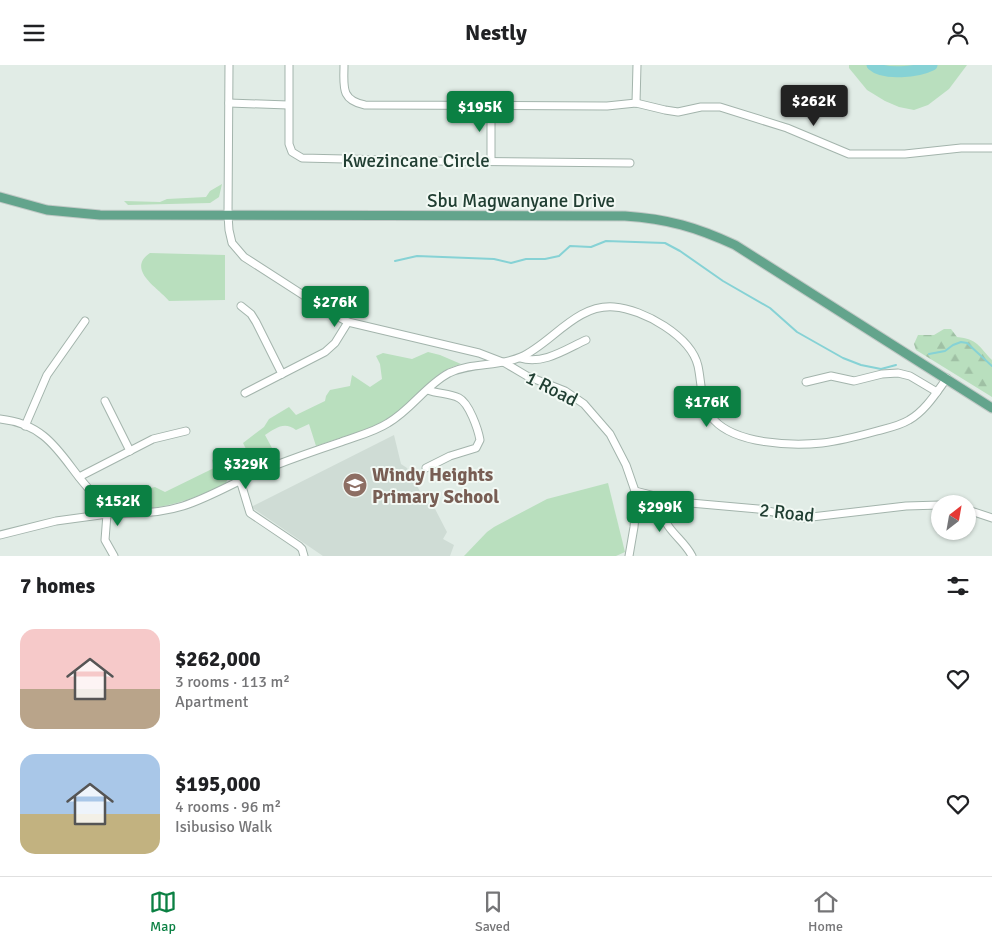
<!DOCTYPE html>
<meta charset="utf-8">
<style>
body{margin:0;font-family:Signika,sans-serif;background:#f6f6f6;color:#202124;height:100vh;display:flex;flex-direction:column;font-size:19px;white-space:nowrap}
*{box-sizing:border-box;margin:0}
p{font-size:16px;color:#757577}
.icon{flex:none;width:28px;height:28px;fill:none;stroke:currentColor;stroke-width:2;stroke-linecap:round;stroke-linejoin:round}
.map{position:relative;height:491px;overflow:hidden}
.drawer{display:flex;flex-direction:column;background:#fff;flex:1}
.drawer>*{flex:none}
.needle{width:32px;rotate:31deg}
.fabs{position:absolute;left:931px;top:430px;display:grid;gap:10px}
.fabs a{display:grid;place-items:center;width:45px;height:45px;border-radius:50%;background:#fff;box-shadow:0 1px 4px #0004;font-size:25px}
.price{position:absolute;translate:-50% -42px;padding:0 11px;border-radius:5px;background:#0b8043;color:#fff;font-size:16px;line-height:32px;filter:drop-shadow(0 1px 2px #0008)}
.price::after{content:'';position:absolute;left:50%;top:30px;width:15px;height:11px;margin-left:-8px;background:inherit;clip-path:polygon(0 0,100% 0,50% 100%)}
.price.active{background:#222;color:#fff}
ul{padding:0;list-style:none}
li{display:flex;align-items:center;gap:15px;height:125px;padding:0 20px}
li span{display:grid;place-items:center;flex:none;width:140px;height:100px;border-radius:15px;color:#555}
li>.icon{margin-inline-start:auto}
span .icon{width:60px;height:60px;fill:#fffc;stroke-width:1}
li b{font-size:21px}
h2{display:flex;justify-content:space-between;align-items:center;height:60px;padding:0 20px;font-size:21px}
header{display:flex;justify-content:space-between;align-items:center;height:65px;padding:0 20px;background:#fff;font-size:22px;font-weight:700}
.dock{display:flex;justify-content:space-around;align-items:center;height:70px;border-top:1px solid #e0e0e0;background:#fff;font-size:14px;color:#757577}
.dock a{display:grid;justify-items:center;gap:2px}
.dock .active{color:#0b8043}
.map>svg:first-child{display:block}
</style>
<header><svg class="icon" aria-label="menu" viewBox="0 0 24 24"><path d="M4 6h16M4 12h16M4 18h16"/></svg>Nestly<svg class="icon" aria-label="person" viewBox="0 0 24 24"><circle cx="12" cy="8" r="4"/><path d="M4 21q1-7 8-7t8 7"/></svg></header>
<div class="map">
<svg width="992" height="491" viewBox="0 0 992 491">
<defs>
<pattern id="forest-firs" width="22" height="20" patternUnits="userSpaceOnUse" patternTransform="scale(1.25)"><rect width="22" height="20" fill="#b9dfbe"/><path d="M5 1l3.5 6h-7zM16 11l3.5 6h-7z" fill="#9fc0a4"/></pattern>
</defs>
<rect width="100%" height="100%" fill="#e1ece6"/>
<path fill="#cfdcd5" d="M394 370 401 399 407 403 426 437 433 440 447 467 443 474 454 480 450 491H323L251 442Z"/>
<g fill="#b9dfbe">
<path d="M849 0H967L949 24 928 40 914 45 899 42 885 36 867 25 849 3Z"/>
<path d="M222 119 219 132 210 138 128 140 124 136 160 137 167 134 206 132 210 126Z"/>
<path d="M150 188 225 190V235L169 236C160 224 125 205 150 188Z"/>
<path d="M428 287 440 290 461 299C427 309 426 328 402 346 376 363 345 371 316 381L309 359 296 365C284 356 276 363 265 370L272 383 271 396 256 404 243 378 264 362 269 354 289 342 296 350 325 336 326 331 330 325 350 321 352 310 370 322 382 314 380 299 376 291 383 288 412 294Z"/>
<path d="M231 386 230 409 226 418C192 436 159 446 120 444L116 440 115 431 155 422 165 427 214 403 212 395Z"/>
<path d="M608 418 625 487 616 491H464L487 467 494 462 547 434Z"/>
</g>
<path fill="url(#forest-firs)" d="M944 264H951L957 272C978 274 978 281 992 295V332L916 285 914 279 918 270H934Z"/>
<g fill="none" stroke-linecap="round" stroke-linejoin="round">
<g stroke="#86d2d5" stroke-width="2">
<path d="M395 196 417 191 494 194 511 198 526 194H545L559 191 570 181 591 182 606 176 665 178 680 186 723 216 770 243 797 267 843 293 861 300 881 304 896 300"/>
<path d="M929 289 945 286 953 280 961 277 967 278 992 301"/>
</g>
<path stroke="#86d2d5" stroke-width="11" d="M872 0C884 11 918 7 932 0"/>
<defs>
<g id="minor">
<path d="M229 0 228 150 229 165 232 178 244 192 331 248 348 257 479 288 505 298 527 311 565 326 584 339 610 369 626 400 635 426 636 439 634 462 629 491"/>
<path d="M289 0V79L292 87 302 93 429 96 630 98"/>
<path d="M344 0C344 21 340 35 365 40L607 41 636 38 665 45 678 47 701 42H720L787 63 849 89H905L961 83H992"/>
<path d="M229 38 288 40"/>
<path d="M636 38 637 0"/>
<path d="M491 40V96"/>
<path d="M241 241 251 249 256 257 282 309"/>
<path d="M520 293C544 300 566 284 586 275"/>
<path d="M806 317 831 311 854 316 882 309 898 308 910 311 937 327"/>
<path d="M245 328 325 287 335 278 348 257"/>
<path d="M105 336 130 386"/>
<path d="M0 354C58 360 65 406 102 437 106 440 111 446 115 448 120 449 128 448 133 448 149 448 167 446 183 441 214 431 241 413 271 402 294 393 317 385 341 377 357 371 374 367 388 358 411 345 426 320 449 308 472 297 498 302 521 292 552 278 576 239 614 242 643 244 691 271 698 301 702 319 700 340 714 355 736 379 791 381 822 378 840 376 859 371 877 366 888 363 899 361 909 355 925 346 936 328 947 313"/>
<path d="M25 361 47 310 85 256"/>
<path d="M426 403 450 391 476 383 480 375C478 364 469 338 459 333 449 328 438 329 428 325"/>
<path d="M79 412 153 374 186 366"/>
<path d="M240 415 250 448 299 481 302 484 304 491"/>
<path d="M635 426 679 437 758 444 803 453 906 441 940 440"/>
<path d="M656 432C659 442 662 453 669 462 676 472 686 479 692 491"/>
<path d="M968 445 992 453"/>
<path d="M107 449 105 475 114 491"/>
<path d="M0 470 56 456 115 448"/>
</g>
<path id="major" d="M0 132 47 145 100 150 625 151C668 154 696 162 735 180L992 343"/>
</defs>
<use href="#minor" stroke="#a3b4ac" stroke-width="9"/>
<use href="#major" stroke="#c1c9c6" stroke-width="11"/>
<use href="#minor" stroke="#fff" stroke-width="7"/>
<use href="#major" stroke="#63a48c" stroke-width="9"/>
</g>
<defs>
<symbol id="school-disc" viewBox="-11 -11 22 22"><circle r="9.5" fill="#8d6e63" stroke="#f2f9f4"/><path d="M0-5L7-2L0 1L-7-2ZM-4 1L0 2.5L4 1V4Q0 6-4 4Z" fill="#fff"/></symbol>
</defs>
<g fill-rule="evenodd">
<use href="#school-disc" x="341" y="406" width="28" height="28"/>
</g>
<g text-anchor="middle" stroke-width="4" stroke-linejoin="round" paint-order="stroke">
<g font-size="19" fill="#203e32" stroke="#f2f9f4">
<text x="416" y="102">Kwezincane Circle</text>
<text x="521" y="142">Sbu Magwanyane Drive</text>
<text transform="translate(552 323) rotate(27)" y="7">1 Road</text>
<text transform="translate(787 447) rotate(6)" y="7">2 Road</text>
</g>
<g font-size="19" font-weight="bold" fill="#785e54" stroke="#f2f9f4" text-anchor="start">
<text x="372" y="416">Windy Heights<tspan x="372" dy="22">Primary School</tspan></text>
</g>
</g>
</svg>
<div class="fabs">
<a><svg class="needle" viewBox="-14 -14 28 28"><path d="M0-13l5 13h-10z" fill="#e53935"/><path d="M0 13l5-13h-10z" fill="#757577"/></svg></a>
</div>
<b class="price active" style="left:814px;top:62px">$262K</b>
<b class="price" style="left:480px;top:68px">$195K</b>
<b class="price" style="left:335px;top:263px">$276K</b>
<b class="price" style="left:707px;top:363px">$176K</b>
<b class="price" style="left:246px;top:425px">$329K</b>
<b class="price" style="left:118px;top:462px">$152K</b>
<b class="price" style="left:660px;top:468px">$299K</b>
</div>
<section class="drawer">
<h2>7 homes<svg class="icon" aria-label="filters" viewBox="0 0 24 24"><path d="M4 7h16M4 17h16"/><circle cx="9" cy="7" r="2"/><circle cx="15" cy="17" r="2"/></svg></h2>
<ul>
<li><span style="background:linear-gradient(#f6c9c9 60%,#b9a48a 0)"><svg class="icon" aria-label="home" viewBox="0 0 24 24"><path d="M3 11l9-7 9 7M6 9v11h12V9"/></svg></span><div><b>$262,000</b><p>3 rooms · 113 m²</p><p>Apartment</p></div><svg class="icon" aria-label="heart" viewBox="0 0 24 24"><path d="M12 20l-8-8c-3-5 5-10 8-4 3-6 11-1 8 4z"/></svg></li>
<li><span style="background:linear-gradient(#a9c7e8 60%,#c2b280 0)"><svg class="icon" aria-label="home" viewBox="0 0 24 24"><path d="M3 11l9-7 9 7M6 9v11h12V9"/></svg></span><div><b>$195,000</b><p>4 rooms · 96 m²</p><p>Isibusiso Walk</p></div><svg class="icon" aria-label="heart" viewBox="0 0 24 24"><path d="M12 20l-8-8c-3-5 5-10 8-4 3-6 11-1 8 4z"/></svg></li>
</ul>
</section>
<nav class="dock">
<a class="active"><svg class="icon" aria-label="map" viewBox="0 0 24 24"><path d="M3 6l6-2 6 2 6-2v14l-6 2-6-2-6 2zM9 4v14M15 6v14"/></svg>Map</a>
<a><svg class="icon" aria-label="saved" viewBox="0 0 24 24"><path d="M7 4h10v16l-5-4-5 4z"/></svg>Saved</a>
<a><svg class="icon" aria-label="home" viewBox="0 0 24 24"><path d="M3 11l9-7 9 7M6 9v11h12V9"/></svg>Home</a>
</nav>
